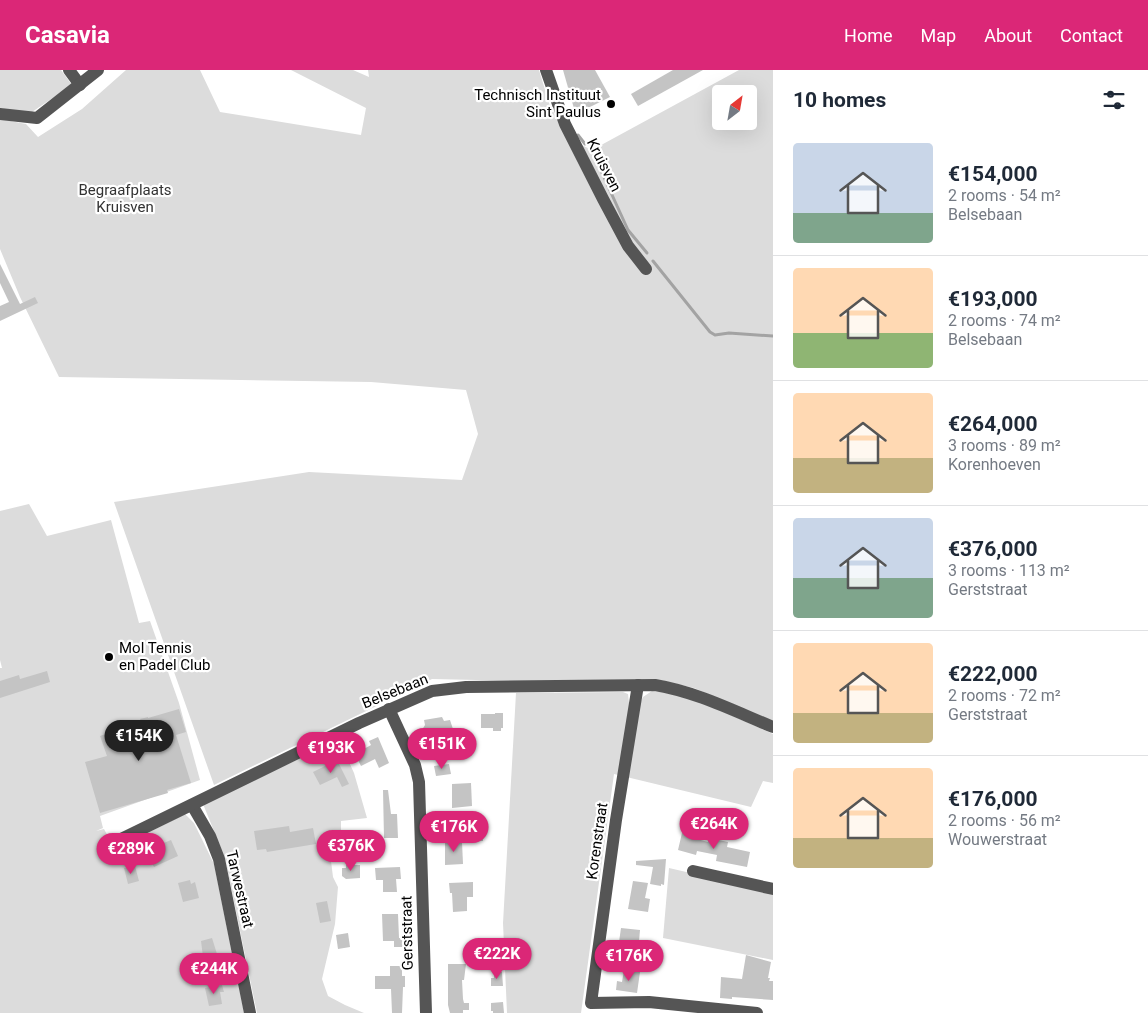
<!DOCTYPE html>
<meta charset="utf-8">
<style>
body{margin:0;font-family:Roboto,sans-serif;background:#f2f2f3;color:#1f2937;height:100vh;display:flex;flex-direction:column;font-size:19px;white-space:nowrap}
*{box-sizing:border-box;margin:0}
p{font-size:16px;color:#747a83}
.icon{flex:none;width:28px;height:28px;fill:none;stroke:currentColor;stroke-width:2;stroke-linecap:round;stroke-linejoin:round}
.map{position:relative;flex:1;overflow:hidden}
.sheet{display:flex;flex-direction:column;background:#fff;width:375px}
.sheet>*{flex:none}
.needle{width:32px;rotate:31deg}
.buttons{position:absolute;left:712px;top:15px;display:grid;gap:10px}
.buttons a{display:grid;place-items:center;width:45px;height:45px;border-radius:5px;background:#fff;box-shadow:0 5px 20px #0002;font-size:25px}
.price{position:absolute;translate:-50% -42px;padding:0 11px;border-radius:18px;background:#db2777;color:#fff;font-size:16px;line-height:32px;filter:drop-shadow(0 1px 2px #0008)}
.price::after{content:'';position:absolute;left:50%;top:30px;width:15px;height:11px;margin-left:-8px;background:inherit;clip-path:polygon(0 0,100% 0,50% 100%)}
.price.active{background:#222;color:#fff}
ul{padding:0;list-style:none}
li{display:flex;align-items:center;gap:15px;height:125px;padding:0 20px}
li+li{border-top:1px solid #e0e1e3}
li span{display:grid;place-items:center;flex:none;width:140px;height:100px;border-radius:5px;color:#555}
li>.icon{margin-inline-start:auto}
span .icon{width:60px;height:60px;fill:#fffc;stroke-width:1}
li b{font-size:21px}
h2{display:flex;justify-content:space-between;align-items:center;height:60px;padding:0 20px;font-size:21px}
header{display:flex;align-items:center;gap:30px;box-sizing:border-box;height:70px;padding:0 25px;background:#db2777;color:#fff}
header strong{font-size:24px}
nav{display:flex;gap:28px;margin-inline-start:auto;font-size:18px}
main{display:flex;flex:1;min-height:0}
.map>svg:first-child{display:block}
</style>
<header>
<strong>Casavia</strong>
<nav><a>Home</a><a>Map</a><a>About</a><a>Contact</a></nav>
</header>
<main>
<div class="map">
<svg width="773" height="943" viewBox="0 0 773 943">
<rect width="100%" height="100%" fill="#fff"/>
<g fill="#dcdcdc" fill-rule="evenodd">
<path d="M0 0H61L72 15 29 44 0 38Z"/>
<path d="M126 0H200L220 42 361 65 366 38 291 0H353L369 7 368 0H539L550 36 569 69 592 80 739 0H773V651L694 618 660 610 524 611 432 609 214 715 114 432 309 402 462 410 478 364 466 320 371 312 59 307 20 227 0 179V49L26 54 38 67 82 39ZM721 24H749V51H721Z"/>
<path d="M29 434 47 466 111 450 139 553 150 551 179 633 200 710 100 746 103 758 96 761 104 759 115 779 185 744 194 753 214 794 244 943H0V598H2L0 590V441Z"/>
<path d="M652 621 682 625 700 631 773 664V713L763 711 751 737 614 704 581 943H507L503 853 516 623 623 622 628 624 629 633 639 635 643 627Z"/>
<path d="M339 670 354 703 367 748 341 751V782L331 791 333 807 338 817 335 854 322 909 328 926 345 935 364 943H257L225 788 203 734Z"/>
<path d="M669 798 773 822V890L663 868Z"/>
</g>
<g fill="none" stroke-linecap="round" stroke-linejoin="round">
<g stroke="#a3a3a3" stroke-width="3">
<path d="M578 65 585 74"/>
<path d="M592 81 628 160 647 183"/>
<path d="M653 191 710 262 715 265 729 263 773 266"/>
</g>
</g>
<g fill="#c4c4c4">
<path d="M563 0H595L610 27 586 39 575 42Z"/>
<path d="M673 0H703L638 36 631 24Z"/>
<path d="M0 194 20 234 35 227 38 233 0 251V236L9 232 0 213Z"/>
<path d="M47 601 50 612 0 628V611L19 605 20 609Z"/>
<path d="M179 639 186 662 176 665 191 713 167 720 168 723 100 743 85 692 107 686 100 666 141 651 140 649 148 647V648Z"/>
<path d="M495 643H503V658H501V661H493V658H481V644H495Z"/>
<path d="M442 647 444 651 450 650 453 659 426 665 423 664 422 660 425 655 424 650Z"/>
<path d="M378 667 389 693 379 698 375 689 361 696 355 684 371 675 369 671Z"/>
<path d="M337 690 349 714 342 717 337 707 320 715 313 702Z"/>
<path d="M449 694 451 704 436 706 434 696Z"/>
<path d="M471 713 472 736 452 738V714Z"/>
<path d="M383 720H388L391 744H397L398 768H384Z"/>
<path d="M482 755 483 771H469V756Z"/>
<path d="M289 756 290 762 313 758 316 774 267 782 266 779 257 780 254 761Z"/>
<path d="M689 762 694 763 697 769 708 772 709 768 728 772 727 777 750 782 747 797 716 791 717 785 697 781 696 785 678 780 682 763 686 764Z"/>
<path d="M171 770 178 786 154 797 148 785 161 779 159 775Z"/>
<path d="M445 772H462L463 794 445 795Z"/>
<path d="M666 789 664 815 661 814V816L650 814 653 797 636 795V791Z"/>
<path d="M346 795H360V808L346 809 342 806V798H346Z"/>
<path d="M135 796 139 811 128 814 124 798Z"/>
<path d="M400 797 401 809H396L397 822H383V810H376L375 798Z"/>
<path d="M190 810 191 814 195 812 199 828 183 832 178 813Z"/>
<path d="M633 811 648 813 645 828 650 829 648 842 628 839Z"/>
<path d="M473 812V827H467V841L453 842 452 823H450L449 813Z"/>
<path d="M327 831 331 851 320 853 316 833Z"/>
<path d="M382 844H398L399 868H404V877H394V871H383Z"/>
<path d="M621 858 640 860 638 883 618 879Z"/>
<path d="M348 863 350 877 338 879 336 865Z"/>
<path d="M212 868 217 884 203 887 201 871Z"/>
<path d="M746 885 771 892 768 908H770L769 911H773V930L732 927V929L720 928 721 907 742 909Z"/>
<path d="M448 894H466L464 910H462L463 929 464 933H469V940H463V943H450L448 935Z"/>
<path d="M390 896H402V906H405V917H403L402 943H392L391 919H375V906H390Z"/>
<path d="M624 900 640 902 637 923 616 920 617 911 622 912Z"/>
<path d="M494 902H502L503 916H491V908H494Z"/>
<path d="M222 915 224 922H220L222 934 209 936 205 918Z"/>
<path d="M503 932 504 943H493V941H491V933Z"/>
</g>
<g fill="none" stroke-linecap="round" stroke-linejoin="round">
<g stroke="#555" stroke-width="12">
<path d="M69 0 80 15"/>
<path d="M546 0 565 54 603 129 628 176 646 199"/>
<path d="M0 44 37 48 98 0"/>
<path d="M638 615 616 750 591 933 649 932 757 943"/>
<path d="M389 639 415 695 419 712 426 943"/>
<path d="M192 735 210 766 219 789 250 943"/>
<path d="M109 775 359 653 432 621 466 617 655 615C697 622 734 641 773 657"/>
<path d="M693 801 773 819"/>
</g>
</g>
<g fill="#000" stroke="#fff" stroke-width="2">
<circle cx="611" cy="34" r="5"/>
<circle cx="109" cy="587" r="5"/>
</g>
<g text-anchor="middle" stroke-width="4.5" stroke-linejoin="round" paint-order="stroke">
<g font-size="15" fill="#000" stroke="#fff" text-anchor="end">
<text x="601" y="30">Technisch Instituut<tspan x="601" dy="17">Sint Paulus</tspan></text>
<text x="119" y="583" text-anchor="start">Mol Tennis<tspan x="119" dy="17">en Padel Club</tspan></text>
</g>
<g font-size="15" fill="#000" stroke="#fff">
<text transform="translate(604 95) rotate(63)" y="5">Kruisven</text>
<text transform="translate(395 621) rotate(-22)" y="5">Belsebaan</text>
<text transform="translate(597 771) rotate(-82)" y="5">Korenstraat</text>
<text transform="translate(240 819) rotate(77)" y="5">Tarwestraat</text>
<text transform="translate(407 863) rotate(-91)" y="5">Gerststraat</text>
</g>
<g font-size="15" fill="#333" stroke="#fff">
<text x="125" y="125">Begraafplaats<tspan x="125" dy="17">Kruisven</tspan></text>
</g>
</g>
</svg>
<div class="buttons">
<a><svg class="needle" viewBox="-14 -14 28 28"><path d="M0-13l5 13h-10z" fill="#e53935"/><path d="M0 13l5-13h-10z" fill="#747a83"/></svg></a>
</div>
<b class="price active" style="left:139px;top:692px">€154K</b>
<b class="price" style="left:442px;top:700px">€151K</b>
<b class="price" style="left:331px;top:704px">€193K</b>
<b class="price" style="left:714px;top:780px">€264K</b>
<b class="price" style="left:454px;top:783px">€176K</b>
<b class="price" style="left:351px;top:802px">€376K</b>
<b class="price" style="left:131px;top:805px">€289K</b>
<b class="price" style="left:497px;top:910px">€222K</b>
<b class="price" style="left:629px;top:912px">€176K</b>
<b class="price" style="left:214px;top:925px">€244K</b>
</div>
<section class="sheet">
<h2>10 homes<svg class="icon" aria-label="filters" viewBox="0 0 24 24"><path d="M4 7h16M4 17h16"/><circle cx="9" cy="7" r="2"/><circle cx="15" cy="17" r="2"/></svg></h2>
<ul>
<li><span style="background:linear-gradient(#c9d6e8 70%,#7fa58c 0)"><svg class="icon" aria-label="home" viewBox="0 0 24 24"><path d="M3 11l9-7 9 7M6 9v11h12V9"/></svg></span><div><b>€154,000</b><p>2 rooms · 54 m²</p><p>Belsebaan</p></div></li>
<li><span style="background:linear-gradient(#ffd9b3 65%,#8fb573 0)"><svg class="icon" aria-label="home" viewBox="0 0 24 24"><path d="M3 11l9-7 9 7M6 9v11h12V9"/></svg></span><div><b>€193,000</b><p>2 rooms · 74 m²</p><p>Belsebaan</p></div></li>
<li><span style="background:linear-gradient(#ffd9b3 65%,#c2b280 0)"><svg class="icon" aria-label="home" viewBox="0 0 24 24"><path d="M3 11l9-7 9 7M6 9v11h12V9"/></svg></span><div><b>€264,000</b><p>3 rooms · 89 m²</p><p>Korenhoeven</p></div></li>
<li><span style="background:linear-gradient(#c9d6e8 60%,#7fa58c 0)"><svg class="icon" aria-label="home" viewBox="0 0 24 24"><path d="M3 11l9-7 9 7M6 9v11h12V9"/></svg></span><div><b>€376,000</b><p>3 rooms · 113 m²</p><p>Gerststraat</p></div></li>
<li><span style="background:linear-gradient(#ffd9b3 70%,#c2b280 0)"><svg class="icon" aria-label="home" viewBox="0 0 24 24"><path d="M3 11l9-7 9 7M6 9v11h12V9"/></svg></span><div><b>€222,000</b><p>2 rooms · 72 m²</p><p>Gerststraat</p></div></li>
<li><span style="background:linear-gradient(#ffd9b3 70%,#c2b280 0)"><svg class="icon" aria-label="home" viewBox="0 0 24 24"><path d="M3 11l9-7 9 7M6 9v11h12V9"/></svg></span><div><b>€176,000</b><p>2 rooms · 56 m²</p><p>Wouwerstraat</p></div></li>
</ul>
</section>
</main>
